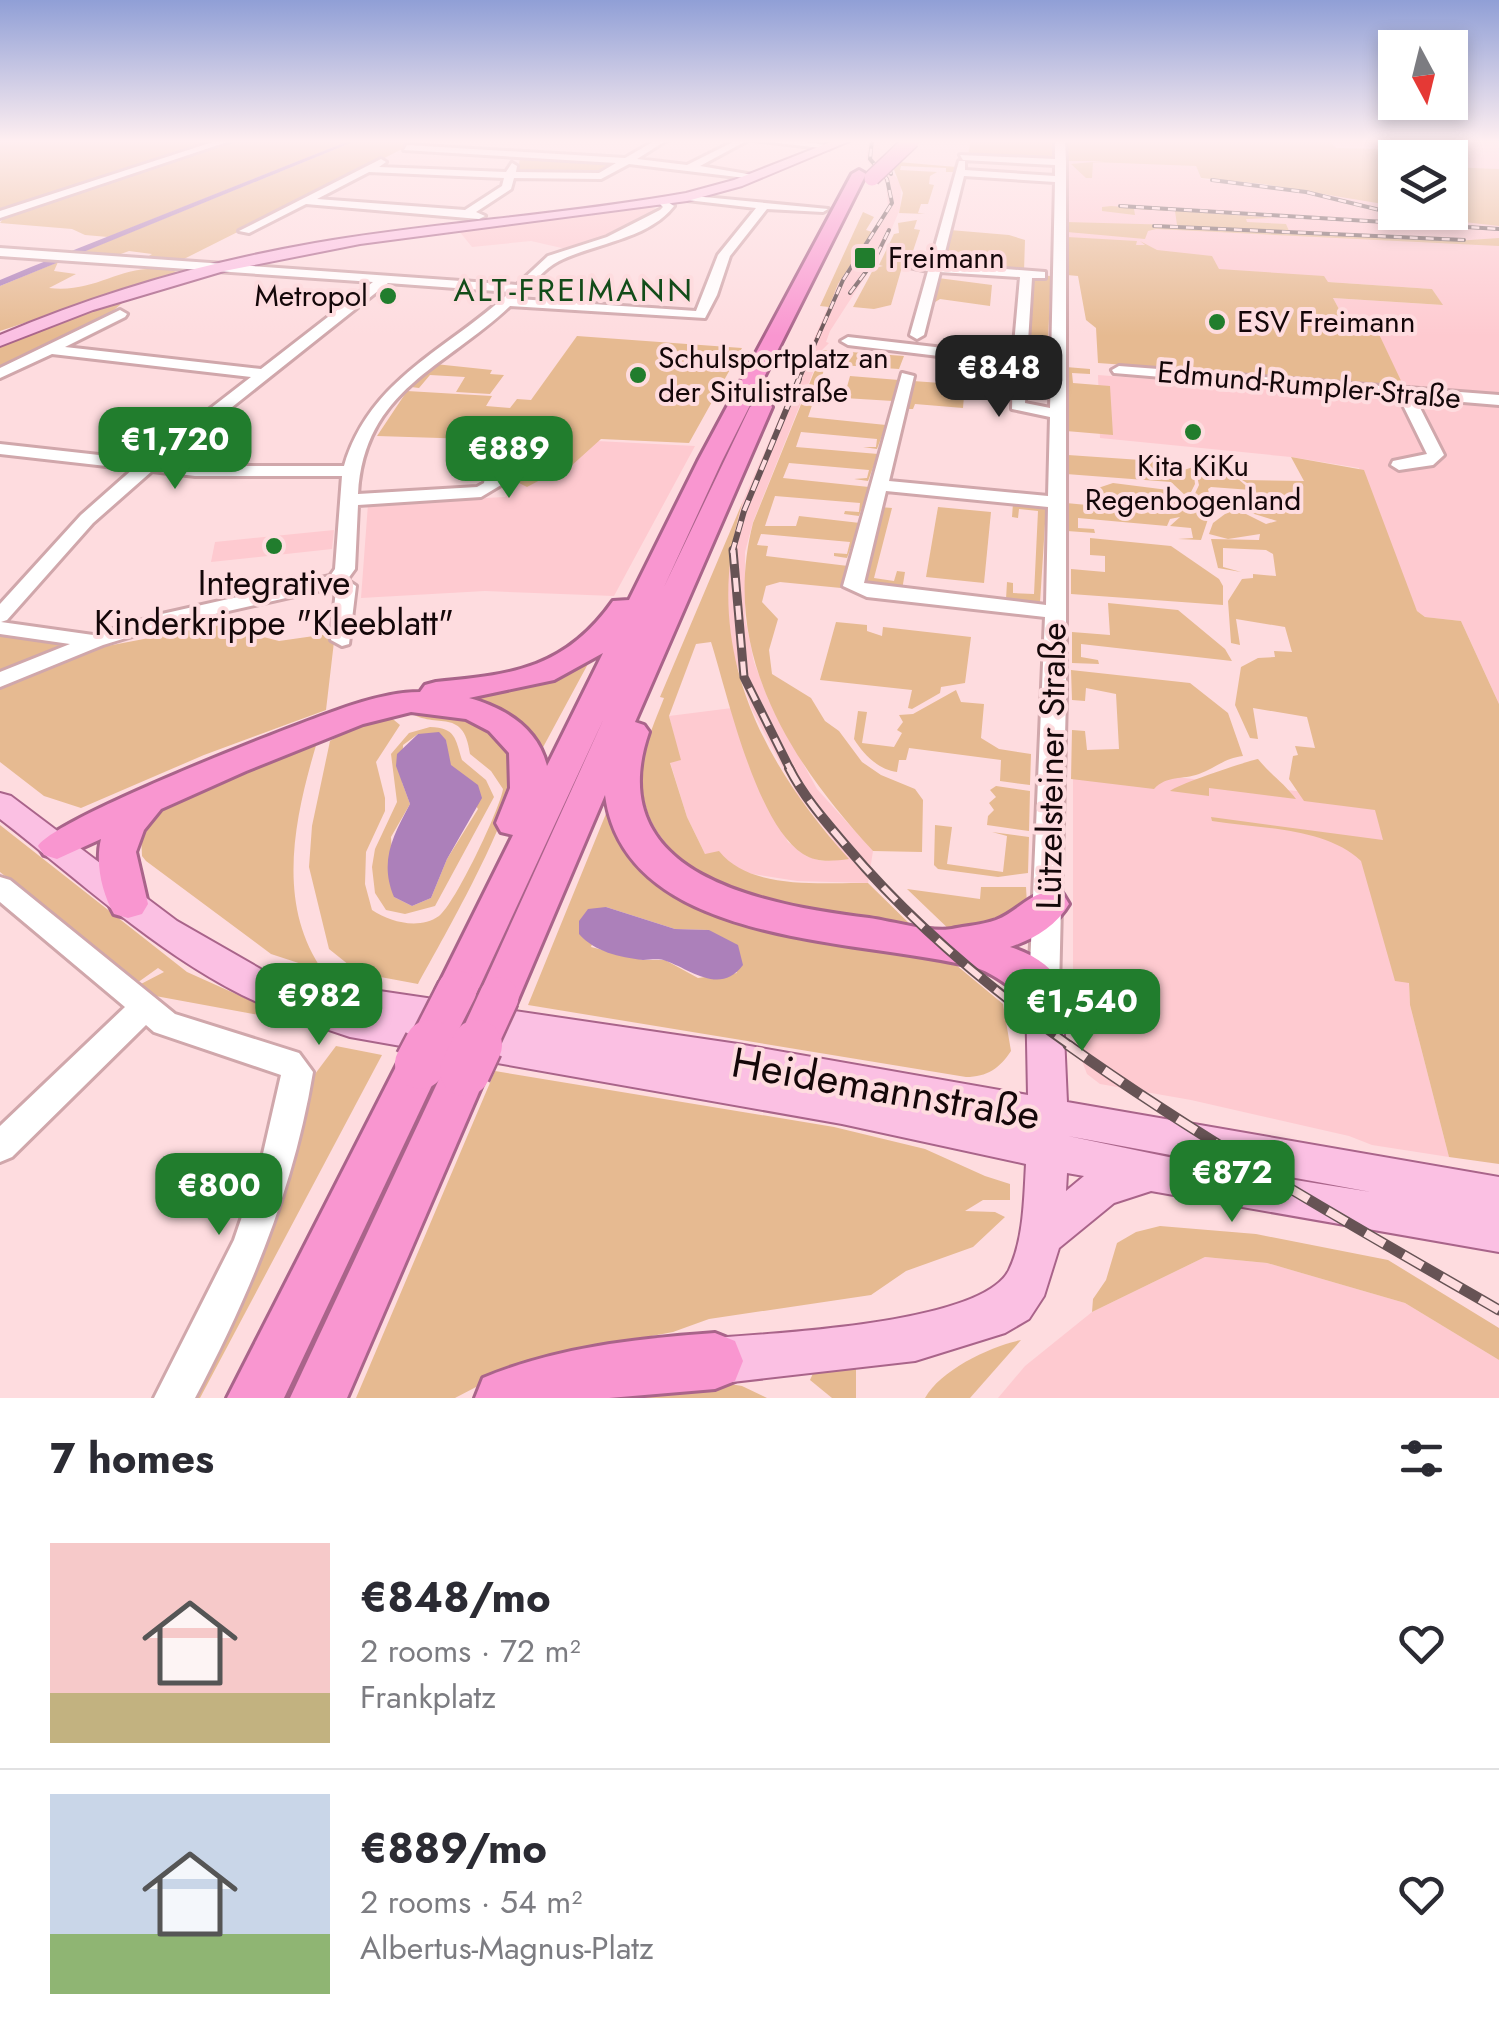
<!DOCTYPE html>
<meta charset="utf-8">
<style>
body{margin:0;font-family:Jost,sans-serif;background:#f7f7f7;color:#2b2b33;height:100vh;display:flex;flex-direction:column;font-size:38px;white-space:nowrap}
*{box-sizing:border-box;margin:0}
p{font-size:32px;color:#7c7c81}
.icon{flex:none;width:55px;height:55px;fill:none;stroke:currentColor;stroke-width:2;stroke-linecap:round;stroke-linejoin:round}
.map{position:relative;height:1398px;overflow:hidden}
.panel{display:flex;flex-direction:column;background:#fff;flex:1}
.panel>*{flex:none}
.needle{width:65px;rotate:173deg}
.fabs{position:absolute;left:1378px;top:30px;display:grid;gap:20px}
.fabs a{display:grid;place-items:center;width:90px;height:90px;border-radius:0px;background:#fff;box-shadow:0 5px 15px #0003;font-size:50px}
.price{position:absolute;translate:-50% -85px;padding:0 22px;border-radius:20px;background:#217d2d;color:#fff;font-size:32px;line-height:65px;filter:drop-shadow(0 2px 5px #0008)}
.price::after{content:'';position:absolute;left:50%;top:60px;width:30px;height:22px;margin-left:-15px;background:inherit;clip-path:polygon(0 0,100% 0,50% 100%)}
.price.current{background:#222;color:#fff}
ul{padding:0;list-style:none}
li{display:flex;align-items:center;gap:30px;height:250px;padding:0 50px}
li+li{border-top:2px solid #e1e1e2}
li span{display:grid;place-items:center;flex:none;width:280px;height:200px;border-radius:0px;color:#555}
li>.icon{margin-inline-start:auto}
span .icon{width:120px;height:120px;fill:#fffc;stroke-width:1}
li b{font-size:42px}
h2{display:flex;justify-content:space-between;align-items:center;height:120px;padding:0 50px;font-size:42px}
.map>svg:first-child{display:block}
</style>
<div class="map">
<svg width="1499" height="1398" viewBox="0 0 1499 1398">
<rect width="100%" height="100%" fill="#fedcdf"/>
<g fill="#fecad0">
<path d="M869 140H880V157L901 184 900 209 883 249 830 331 826 342 829 343 822 350 753 522 745 552V618L754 662 769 701 817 789 873 851 868 883 797 881 746 873 705 854 687 817 670 762 680 760 669 716 732 708 749 765 788 842 806 856 822 861 848 859 797 794 752 710 731 648 725 592 728 554 743 501 838 284 888 208 886 183 866 159Z"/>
<path d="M1329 140H1499V169L1450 167V158H1395V164L1391 163 1382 149 1335 148Z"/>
<path d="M1092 159 1196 166 1201 179 1395 203V212L1499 218V396L1404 389 1378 332 1347 324 1333 298 1442 305 1432 289 1328 282 1205 268 1203 263 1066 255 1063 222 1068 161Z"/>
<path d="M651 207 659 210 604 237 566 249 531 241 472 247 459 231Z"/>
<path d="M1098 375 1499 406V704L1461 621 1425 617 1417 611 1359 468 1291 457 1100 438Z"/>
<path d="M596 441 695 446 614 596 485 591 361 598 368 504 505 497 517 483Z"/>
<path d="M334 530 332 549 211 562 215 542Z"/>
<path d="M1073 765 1399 803 1410 1005 1449 1157 1372 1145 1349 1136 1191 1100 1100 1084 1087 1074 1077 1048 1073 987Z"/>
<path d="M1205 1257 1267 1263 1405 1303 1499 1360V1398H998L1025 1366 1092 1312Z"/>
</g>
<g fill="#e6ba91" fill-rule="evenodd">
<path d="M0 140H224L0 213Z"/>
<path d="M231 140H351L108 237 85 235 72 229 0 223 3 219 0 218Z"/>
<path d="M358 140H420L176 263 141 261 152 254 129 251 107 259 72 256Z"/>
<path d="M971 140H1054L1055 158 968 155Z"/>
<path d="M1066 140H1329L1336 148 1382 149 1395 164V206L1263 184 1201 178 1196 166 1093 162 1092 178H1086L1071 164 1104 161H1067Z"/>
<path d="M520 156 621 161 601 175 518 174Z"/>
<path d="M898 162 956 167 954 172H946V168L901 166 900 170 937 172 930 176 929 184 934 185 928 204H921L918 213 925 214 899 213 903 193 893 167Z"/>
<path d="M1450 167 1499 169V226L1420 217 1431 215 1425 213 1450 212Z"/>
<path d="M1111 206 1274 218 1246 219 1247 222 1286 224 1289 231 1455 241 1499 238V246L1156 229 1148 231 1145 239 1067 232 1066 222 1177 225 1175 211 1134 209 1135 215 1102 211V207Z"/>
<path d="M863 212 874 217 866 230 872 232 838 284 829 307 820 306Z"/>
<path d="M923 219 917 220 914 229 920 230 913 251H905L902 262 910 263 902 267 891 305 874 309 853 307 874 268 883 266 879 265 894 234 899 233 898 223Z"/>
<path d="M950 230 1009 235 1025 240 1024 271 941 266Z"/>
<path d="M1067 237 1137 241 1136 245H1145L1140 241 1157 250 1212 256 1219 269 1324 276 1328 282 1432 289 1443 305 1333 298 1347 324 1378 332 1403 385 1098 363 1096 328 1086 320 1078 276 1067 275Z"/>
<path d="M58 262 54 271 76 274 49 288C101 294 124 258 178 272L0 331V286Z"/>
<path d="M1032 275 1051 276 1047 361 1025 360Z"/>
<path d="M938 278 992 285 990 306 940 299 932 304Z"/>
<path d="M130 296 113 311 0 370V346Z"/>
<path d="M577 336 742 348 689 443 601 439 560 476 542 479 527 487 501 474 509 451 503 440 377 436 407 391 492 396 486 406 510 408 517 399 531 400Z"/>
<path d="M823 350 904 356 899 369 826 364 808 417 886 425 877 449 863 447H876L877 439 801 432 796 447 878 454 868 481 854 479 867 478 869 470 789 463 783 478 869 487 859 516 844 514 845 511 859 512 860 503 775 496 765 526H796L799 516 860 523 847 558 834 556V553L847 554 850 542 761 534 757 545 768 546 766 556 848 566 841 588 780 582 766 586 762 602 778 619 769 650 772 674 811 698 825 721 839 731 862 762 881 775 915 789 923 800 922 852 873 851C789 760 720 652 753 523Z"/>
<path d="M435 364 492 370 490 374 504 375 490 394 456 392 465 377 430 375 419 388 411 387Z"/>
<path d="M1066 367 1090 369V374L1072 373 1073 383 1110 386 1113 435 1066 431Z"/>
<path d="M850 376 899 380 893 401 844 398Z"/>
<path d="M913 381 968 385 974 389 973 397 964 396 963 408 915 404 913 409H906Z"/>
<path d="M1066 451 1068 455 1170 462 1182 466 1184 470 1193 467 1195 484 1188 498 1171 482 1066 474Z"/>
<path d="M1291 457 1364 470 1417 611 1425 617 1461 621 1499 704V1164L1449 1157 1410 1005 1409 983 1395 981 1361 861C1325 827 1260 829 1212 821L1211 817 1383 840 1375 810 1304 801 1289 779 1293 756 1298 755 1295 746 1315 748 1307 717 1253 708 1258 739 1250 738 1235 705 1241 667 1258 658 1275 657 1274 651 1292 652 1285 627 1236 619 1240 645 1231 643 1228 601 1242 579 1253 578V574L1276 576 1273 554 1266 550 1223 548V567L1241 572 1218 568 1211 539 1259 540 1260 534 1228 539 1209 534 1213 523 1229 511 1244 513 1266 524 1277 521 1248 512 1262 511 1255 488 1242 480 1304 481Z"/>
<path d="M1195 467 1211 472V469L1235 471 1237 478 1251 490 1211 487 1208 489 1212 507 1192 500 1199 485Z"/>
<path d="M1113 483 1168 490 1208 519 1201 540 1178 539 1193 538 1191 528 1170 526 1180 517 1170 519 1167 526 1078 518V528L1094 529 1095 533 1067 531 1066 503 1098 506V488Z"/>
<path d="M743 501C700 639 756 756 849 859 833 861 817 863 803 854 756 824 728 696 711 642L696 644 669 716 681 760 670 763 687 817 705 854 719 851C751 891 822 882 868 883L916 930C829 919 644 897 642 780 641 751 654 724 664 698L660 697Z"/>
<path d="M1013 503 1046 508 1040 603 1006 599 1007 582 1013 583V593L1034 594 1038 511 1019 509 1018 518 1012 517Z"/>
<path d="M880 507 892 508 874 578 894 581 897 571 905 572 902 590 864 584Z"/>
<path d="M938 507 991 512 984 583 926 577Z"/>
<path d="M1090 538 1171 546 1219 579 1223 586V605L1071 594V569L1105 572V556L1090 555Z"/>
<path d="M1108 603 1178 610 1225 649 1232 661 1081 644V657L1098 660 1099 664 1072 663V632L1110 635Z"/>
<path d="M836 622 867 625V631L882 636 883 627 971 637 965 683 941 687 940 693 912 709 908 708 912 690 820 680Z"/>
<path d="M217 625 279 641 335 633 326 710 204 755 81 808 44 796 0 762V687L102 647Z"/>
<path d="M0 633 58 641 61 646 0 672Z"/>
<path d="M585 660 589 662 541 751C530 719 498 707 469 698L533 684Z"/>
<path d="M1071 670 1190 683 1228 713 1243 756C1225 758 1215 768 1199 774 1182 780 1167 775 1154 789L1071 779 1072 730 1085 731 1087 750 1119 749 1116 694 1086 688 1085 701 1072 700Z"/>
<path d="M956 690 961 702 984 704 981 738 999 749 1031 754 1030 785 1000 781 1001 760 909 748 906 760H899L897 772C879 770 863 754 854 739L858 711 867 712 862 743 894 747 902 733 897 730 903 722 899 715 913 714Z"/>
<path d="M407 710C431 713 460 712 482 725 500 735 513 753 514 774 514 815 441 942 418 984L359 973 329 949 309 867 312 826 330 741 357 725 388 715 400 725 376 762 385 798V811L366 852 365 884 372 910C390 922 419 930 439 916 455 904 500 809 503 789L491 771 470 754C464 704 433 732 407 710Z"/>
<path d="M430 727C456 728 455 738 462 760L486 780 494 797 435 906 405 914 386 910 375 893 372 867 375 849 397 802 391 754 409 733ZM418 734 446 740 448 761 478 809 447 859 431 898 412 906 394 897 391 837 410 804 402 782 403 745Z"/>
<path d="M317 742C295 816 275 903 323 971L271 954 146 861 142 856 141 834 146 812 174 796Z"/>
<path d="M1258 759C1270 774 1284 783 1296 799L1209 788V796L1170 791C1179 784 1244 762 1258 759Z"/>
<path d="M996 786 1030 791 1029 831 987 825 988 816 994 810 989 803 996 797 990 790Z"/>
<path d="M612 799 649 867 938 950 1003 1004 1011 1051C1000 1068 987 1077 966 1077L528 1005ZM606 907 675 929 709 930 737 973 698 978 665 960H643L591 947Z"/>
<path d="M0 825 187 972 276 1012 335 1029 150 995 139 985 164 972 158 968 137 983 0 872Z"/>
<path d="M935 825 952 827 947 864 1003 872 1007 836 992 832 1029 837 1028 873 998 877 938 869 934 865Z"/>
<path d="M981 887H1026L1027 905 1021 913 955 935 907 889 980 899Z"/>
<path d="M336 1046 382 1055 200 1398H187L306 1086Z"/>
<path d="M437 1066 446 1068 292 1398H279Z"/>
<path d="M495 1071 834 1127 925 1149 985 1176 1010 1184V1200H983L965 1211 995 1212 1005 1217 973 1247 906 1271 871 1295 709 1319 673 1332 571 1351 501 1374 455 1398H356Z"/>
<path d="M1160 1226 1256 1234 1388 1260 1499 1328V1360L1405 1303 1267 1263 1205 1257 1092 1312 1093 1299 1106 1280 1117 1243 1136 1232Z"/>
<path d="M1021 1340 970 1398H925C940 1370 991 1346 1021 1340Z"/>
<path d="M856 1365V1398H832L810 1380 815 1369Z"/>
<path d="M718 1382 742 1386 767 1398H556Z"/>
</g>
<g fill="#ac80ba">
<path d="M351 140H358L0 286V280L31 267Z"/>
<path d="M439 732 446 740 451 765 478 785 482 798 447 859 431 898 412 906 394 897C379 861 393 836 410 804L396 766 397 754 418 734Z"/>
<path d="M606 907 675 929 709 930 738 945 743 965C720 996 690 969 666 961 659 958 650 960 643 960 619 957 595 952 579 934V921L588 909Z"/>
</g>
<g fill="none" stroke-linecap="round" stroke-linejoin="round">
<defs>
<g id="minor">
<path d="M219 140H233L0 218V211Z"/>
<path d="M656 140H667L637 159 687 165 737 140H748L700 166 759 176 754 179 629 164 601 179 514 178 511 189 476 212 485 216 479 219 306 204 249 233 239 231 381 159 386 162 379 167 506 172 512 163 517 166 516 172 599 173 616 163 404 150 407 145 625 158ZM369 172 504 178 502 186 465 210 317 199Z"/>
<path d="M753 140H789L834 146 829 149Z"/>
<path d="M1055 140H1065L1066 162V696L1059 990 1054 998 1044 1002 1034 998 1029 990 1045 617 867 597 843 586 902 373 914 376 889 481 1048 496 1050 417 1012 409 1013 365 848 345 841 341 848 337 1013 356 1020 277 940 272 924 335 917 339 910 335 928 271 905 266 911 262 930 264 959 161H965V170L1055 176V165L963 160 960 155 1055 159ZM964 176 1055 182 1051 361 1027 358 1032 278H1045V272L942 264ZM1027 367 1051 370 1050 408 1025 403ZM886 491 1048 507 1046 605 864 583Z"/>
<path d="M683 195 828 209 823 212 767 209 730 256 717 295 705 318 510 306C445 368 364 389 358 494L477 487 484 483 487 464 495 459 503 464 501 485 481 497 358 505 355 569 347 580 356 586 349 644 342 646 331 640 336 589 330 588 175 623 103 645 0 687V672L70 644 0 634V604L81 515 133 469 0 454V444L144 460 251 377 52 354 0 378V368L120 310 127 314 125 317 65 347 261 369 373 282 0 256V248L517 285 548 256 607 237 660 210 663 207 658 202 663 199 674 206C649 239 595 243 559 261 544 268 530 287 518 299L696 311 718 255 756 208 687 200ZM388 283 510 292C448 350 370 378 344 466H195L163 462ZM152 471 195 476H342L335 569 330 576 162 614 93 635 1 622 7 620 93 523Z"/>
<path d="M1119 366 1499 395V405L1415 398 1444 455 1433 465 1399 470 1391 465 1393 461 1427 454 1399 397 1114 373 1112 370Z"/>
<path d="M0 877 10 880 175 1014 299 1053 313 1072C294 1188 250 1294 195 1398H154L234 1240 262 1158 281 1075 154 1032 146 1025 12 1157 0 1162V1126L125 1007 0 902Z"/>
</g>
<g id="major">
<path d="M836 140H852L742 186 687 201 360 244 224 271 93 310 0 346V335C101 292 206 262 315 243 438 222 563 215 686 193L734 180Z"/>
<path d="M0 793 11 796 177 921 285 983 298 979 738 1044 1028 1095 1026 990 1031 980 1044 976 1057 980 1062 990 1067 1102 1499 1177V1252L1151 1191 1114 1203 1059 1248 1044 1296 1029 1319 1005 1333 915 1361 715 1384 698 1378 692 1361 698 1344 715 1338C774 1333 983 1324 1009 1270 1024 1239 1024 1198 1026 1164L842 1124 350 1037C313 1025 277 1012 242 995 153 950 78 879 0 819ZM1068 1136 1371 1192 1226 1169ZM1067 1173 1084 1176 1066 1191Z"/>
</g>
<g id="highway">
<path d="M859 170 866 174 722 461 664 587 750 407 761 400 769 402 772 407 635 722 644 725 649 732C599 877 766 905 869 918 891 921 932 933 952 929 966 926 982 925 996 920 1022 910 1034 885 1063 894L1069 904C1056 926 1034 939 1010 947 1035 955 1053 967 1065 990L1059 1002C1027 1012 1008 976 973 967 862 938 625 948 605 795L514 1009 499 1014 484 1009 478 997 604 718 478 990 472 1002 457 1007 442 1002 436 990 513 835 501 832 496 823 510 788 509 753 489 731 466 719 411 712 363 724 246 771 161 809 144 830 136 852 148 904 142 914 128 918 114 914C102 893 95 863 101 839L57 859 44 855 38 846C56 817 306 720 352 705 374 698 397 692 420 692L425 685 436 682C513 675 566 668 613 601L629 600 698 461 852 174ZM603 653 547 766C538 728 505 708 469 698L554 680Z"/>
<path d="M420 1045 436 1051 442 1064 284 1398H227L404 1051Z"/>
<path d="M465 1052 481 1058 488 1071 347 1398H290L449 1058Z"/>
<path d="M715 1333 735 1341 743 1361 735 1381 715 1389 609 1398H475L483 1378C558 1347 634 1339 715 1333Z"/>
</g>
</defs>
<use href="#minor" stroke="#d0a7ab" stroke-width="6"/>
<use href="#major" stroke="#a9648a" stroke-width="4"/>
<use href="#highway" stroke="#a9648a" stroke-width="6"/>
<use href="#minor" fill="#fff" fill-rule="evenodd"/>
<use href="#major" fill="#fbc0e3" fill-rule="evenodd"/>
<use href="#highway" fill="#f996d0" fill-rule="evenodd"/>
<defs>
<g id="rail-far4">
<path d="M891 174 886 157 901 140"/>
<path d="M1212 180 1306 192 1388 212"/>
<path d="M1120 206 1499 229"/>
<path d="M1154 226 1464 240"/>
<path d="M850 293 874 261 889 230"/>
<path d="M798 382 843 280 892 203 887 179 870 159 872 140"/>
</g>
<path id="rail-far3" d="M732 553 744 511 799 379"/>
<path id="rail-far2" d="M733 550 744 677 791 771"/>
<path id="rail-far1" d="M789 768C805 799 826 822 848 848 913 925 990 989 1072 1047"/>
<path id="rail" d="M1068 1045C1206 1143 1353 1226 1499 1310"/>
</defs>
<use href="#rail-far4" stroke="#675355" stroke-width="4"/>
<use href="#rail-far3" stroke="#675355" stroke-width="6"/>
<use href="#rail-far2" stroke="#675355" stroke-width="9"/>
<use href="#rail-far1" stroke="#675355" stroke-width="10"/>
<use href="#rail" stroke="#675355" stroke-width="11"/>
<use href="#rail-far4" stroke="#fedcdf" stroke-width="2.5" stroke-dasharray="8" stroke-linecap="butt"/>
<use href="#rail-far3" stroke="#fedcdf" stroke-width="4" stroke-dasharray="11" stroke-linecap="butt"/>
<use href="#rail-far2" stroke="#fedcdf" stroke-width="5" stroke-dasharray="14" stroke-linecap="butt"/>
<use href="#rail-far1" stroke="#fedcdf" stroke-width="6" stroke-dasharray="19" stroke-linecap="butt"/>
<use href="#rail" stroke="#fedcdf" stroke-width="8" stroke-dasharray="22" stroke-linecap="butt"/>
<defs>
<path id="highway-bridge-far2" d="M872 178 912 140"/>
<g id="highway-bridge-far1">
<path d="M428 1047 457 990"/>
<path d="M476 1047 499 997"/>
</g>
<g id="highway-bridge">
<path d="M420 1064 430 1045"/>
<path d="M465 1071 477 1045"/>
</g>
</defs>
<use href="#highway-bridge-far2" stroke="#a9648a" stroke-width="18" stroke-linecap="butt"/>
<use href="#highway-bridge-far1" stroke="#a9648a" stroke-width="44" stroke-linecap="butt"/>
<use href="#highway-bridge" stroke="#a9648a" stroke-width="55" stroke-linecap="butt"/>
<use href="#highway-bridge-far2" stroke="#f996d0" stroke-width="15"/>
<use href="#highway-bridge-far1" stroke="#f996d0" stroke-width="39"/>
<use href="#highway-bridge" stroke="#f996d0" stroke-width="50"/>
</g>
<linearGradient id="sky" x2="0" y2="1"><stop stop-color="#909fd6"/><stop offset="0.42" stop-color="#ffeff1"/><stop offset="1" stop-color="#ffeff1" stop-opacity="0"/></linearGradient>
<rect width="1499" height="336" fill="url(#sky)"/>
<g fill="#217d2d" stroke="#fedcdf" stroke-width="4">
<rect x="853" y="246" width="24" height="24" rx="5"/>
<circle cx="388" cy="296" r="10"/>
<circle cx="1217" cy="322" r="10"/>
<circle cx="638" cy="375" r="10"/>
<circle cx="1193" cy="432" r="10"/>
<circle cx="274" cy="546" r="10"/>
</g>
<g text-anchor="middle" stroke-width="8" stroke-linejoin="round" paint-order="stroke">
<g font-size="30" fill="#140709" stroke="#fedcdf" text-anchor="start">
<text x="888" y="268">Freimann</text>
<text x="368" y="306" text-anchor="end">Metropol</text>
<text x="1237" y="332">ESV Freimann</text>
<text x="658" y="368">Schulsportplatz an<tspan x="658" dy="34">der Situlistraße</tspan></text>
<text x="1193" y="476" text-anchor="middle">Kita KiKu<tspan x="1193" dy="34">Regenbogenland</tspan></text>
</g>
<g font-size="30" fill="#140709" stroke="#fedcdf">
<text transform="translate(1309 385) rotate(5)" y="10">Edmund-Rumpler-Straße</text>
</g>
<g font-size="32" letter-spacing="2.5" fill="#124c19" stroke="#fedcdf">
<text x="574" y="301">ALT-FREIMANN</text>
</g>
<g font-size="35" fill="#140709" stroke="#fedcdf">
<text x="274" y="595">Integrative<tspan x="274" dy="40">Kinderkrippe "Kleeblatt"</tspan></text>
</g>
<g font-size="35" fill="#140709" stroke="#fedcdf">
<text transform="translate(1051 766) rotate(-89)" y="12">Lützelsteiner Straße</text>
</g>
<g font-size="42" fill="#140709" stroke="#fedcdf">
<text transform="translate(886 1088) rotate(10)" y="15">Heidemannstraße</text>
</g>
</g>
</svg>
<div class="fabs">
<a><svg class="needle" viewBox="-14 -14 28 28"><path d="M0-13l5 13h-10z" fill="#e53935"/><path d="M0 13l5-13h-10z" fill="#7c7c81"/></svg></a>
<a><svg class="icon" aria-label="layers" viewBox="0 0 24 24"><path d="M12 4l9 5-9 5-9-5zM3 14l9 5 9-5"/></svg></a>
</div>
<b class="price current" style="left:999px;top:420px">€848</b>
<b class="price" style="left:175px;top:492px">€1,720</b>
<b class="price" style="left:509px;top:501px">€889</b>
<b class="price" style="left:319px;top:1048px">€982</b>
<b class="price" style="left:1082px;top:1054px">€1,540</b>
<b class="price" style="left:1232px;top:1225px">€872</b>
<b class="price" style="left:219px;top:1238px">€800</b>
</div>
<section class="panel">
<h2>7 homes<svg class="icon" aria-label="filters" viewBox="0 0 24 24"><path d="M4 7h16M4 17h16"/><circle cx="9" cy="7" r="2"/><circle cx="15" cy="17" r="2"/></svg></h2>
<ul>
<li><span style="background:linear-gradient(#f6c9c9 75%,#c2b280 0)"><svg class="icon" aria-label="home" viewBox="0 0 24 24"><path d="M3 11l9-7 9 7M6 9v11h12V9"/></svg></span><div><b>€848/mo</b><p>2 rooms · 72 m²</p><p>Frankplatz</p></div><svg class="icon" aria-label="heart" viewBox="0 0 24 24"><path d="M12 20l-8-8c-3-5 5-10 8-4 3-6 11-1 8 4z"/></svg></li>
<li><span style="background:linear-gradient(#c9d6e8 70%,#8fb573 0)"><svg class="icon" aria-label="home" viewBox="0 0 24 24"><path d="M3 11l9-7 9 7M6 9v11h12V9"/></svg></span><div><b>€889/mo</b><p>2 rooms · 54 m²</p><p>Albertus-Magnus-Platz</p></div><svg class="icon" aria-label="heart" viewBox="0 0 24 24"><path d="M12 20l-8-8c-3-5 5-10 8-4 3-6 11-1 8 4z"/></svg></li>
</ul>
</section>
